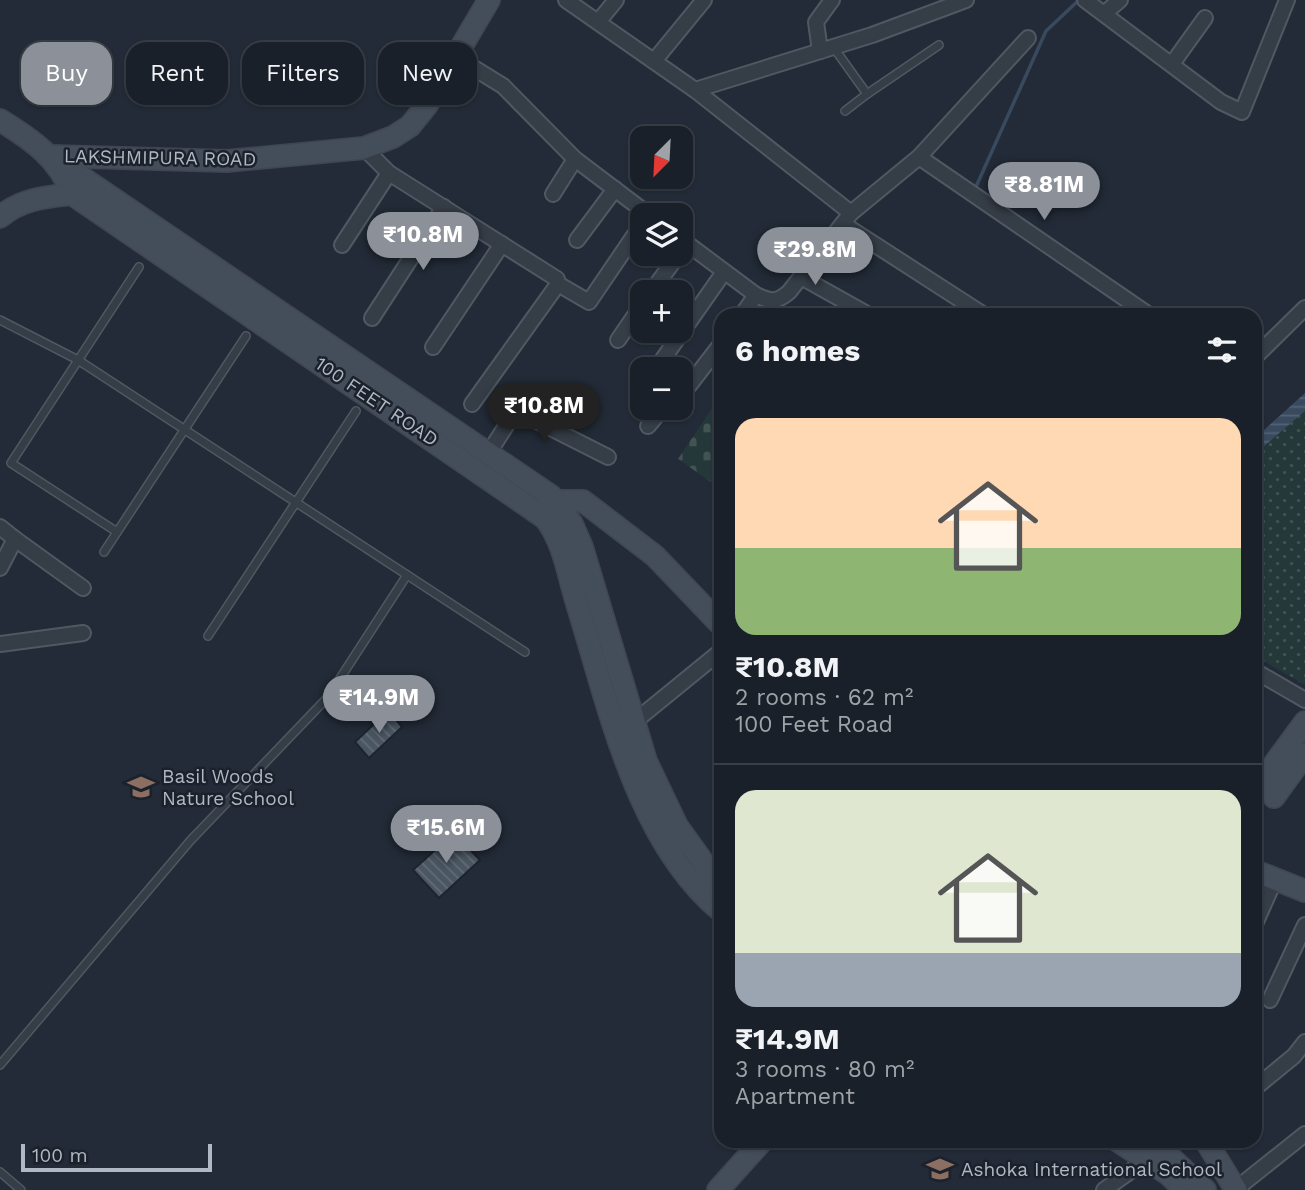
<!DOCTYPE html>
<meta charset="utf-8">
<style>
body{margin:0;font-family:"Work Sans",sans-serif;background:#272d35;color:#f1f3f6;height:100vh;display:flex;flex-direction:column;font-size:26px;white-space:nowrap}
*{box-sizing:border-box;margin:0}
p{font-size:23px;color:#9fa3a8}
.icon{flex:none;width:38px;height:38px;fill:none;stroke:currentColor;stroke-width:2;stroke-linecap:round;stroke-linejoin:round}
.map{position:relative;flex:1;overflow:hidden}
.panel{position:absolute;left:714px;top:308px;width:548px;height:840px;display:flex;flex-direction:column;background:#1a2029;border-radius:21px;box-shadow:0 2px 5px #0004,0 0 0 2px #383e46}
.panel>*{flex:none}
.hud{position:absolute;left:21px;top:42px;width:588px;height:63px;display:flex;gap:14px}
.needle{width:46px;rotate:204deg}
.controls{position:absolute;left:630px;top:126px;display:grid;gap:14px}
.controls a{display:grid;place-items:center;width:63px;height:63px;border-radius:14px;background:#1a2029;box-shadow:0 2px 5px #0004,0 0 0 2px #383e46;font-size:35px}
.scale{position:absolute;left:21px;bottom:18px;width:191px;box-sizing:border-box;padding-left:7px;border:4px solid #b0b8c4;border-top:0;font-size:19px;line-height:24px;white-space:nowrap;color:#b0b8c4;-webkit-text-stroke:5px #1b222c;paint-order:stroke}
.price{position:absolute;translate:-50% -60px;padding:0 16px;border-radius:24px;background:#8c9099;color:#fff;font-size:23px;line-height:46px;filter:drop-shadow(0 2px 4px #0008)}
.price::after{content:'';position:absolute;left:50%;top:42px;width:21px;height:16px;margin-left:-10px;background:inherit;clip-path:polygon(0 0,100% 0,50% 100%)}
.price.on{background:#222;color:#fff}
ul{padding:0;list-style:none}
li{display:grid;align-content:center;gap:14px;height:371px;padding:0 21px}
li+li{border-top:2px solid #383e46}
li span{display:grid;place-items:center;height:217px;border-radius:21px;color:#555}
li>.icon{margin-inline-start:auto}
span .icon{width:126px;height:126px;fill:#fffc;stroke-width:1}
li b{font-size:30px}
h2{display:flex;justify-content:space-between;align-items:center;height:84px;padding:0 21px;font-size:30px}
.chip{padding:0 24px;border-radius:21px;background:#1a2029;box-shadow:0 2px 5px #0004,0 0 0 2px #383e46;font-size:24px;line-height:63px}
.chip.on{background:#8c9099;color:#fff}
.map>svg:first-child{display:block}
</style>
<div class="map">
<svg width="1305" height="1190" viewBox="0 0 1305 1190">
<defs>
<pattern id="grass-dots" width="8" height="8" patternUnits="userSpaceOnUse" patternTransform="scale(1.75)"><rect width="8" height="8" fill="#253839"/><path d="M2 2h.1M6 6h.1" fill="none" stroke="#425354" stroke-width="1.8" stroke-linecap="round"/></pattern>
<pattern id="cemetery-stones" width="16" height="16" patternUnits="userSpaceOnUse" patternTransform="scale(1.75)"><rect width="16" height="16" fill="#253839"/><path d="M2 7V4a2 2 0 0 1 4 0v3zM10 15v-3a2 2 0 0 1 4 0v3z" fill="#425354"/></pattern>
<pattern id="water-rules" width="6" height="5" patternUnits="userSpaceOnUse" patternTransform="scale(1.75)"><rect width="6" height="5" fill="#394a5f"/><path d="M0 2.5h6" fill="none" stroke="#536274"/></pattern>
<pattern id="building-back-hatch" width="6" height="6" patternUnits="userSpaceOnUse" patternTransform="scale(1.75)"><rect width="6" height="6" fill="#4a5662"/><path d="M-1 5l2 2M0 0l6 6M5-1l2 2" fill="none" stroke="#626c77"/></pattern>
</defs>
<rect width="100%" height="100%" fill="#222b37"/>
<path fill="url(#grass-dots)" d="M1305 411V685L1255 656V454Z"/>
<path fill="url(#cemetery-stones)" d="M721 395V489L678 459Z"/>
<path fill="url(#water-rules)" d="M1305 393V411L1255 454V438Z"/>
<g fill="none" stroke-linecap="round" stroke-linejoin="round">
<path stroke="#394a5f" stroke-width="3.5" d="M975 189 1046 31 1079 0"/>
</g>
<g fill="url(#building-back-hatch)" stroke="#1d242e" stroke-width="2">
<path d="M388 711 402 727 369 758 355 742Z"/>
<path d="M454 833 480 860 439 898 413 870Z"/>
</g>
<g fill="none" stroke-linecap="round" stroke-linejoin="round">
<defs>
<g id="lane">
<path d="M834 48 867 94 845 111"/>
<path d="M867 94 939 45"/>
<path d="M0 320 78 360 525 652"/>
<path d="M117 532 11 463 139 267"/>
<path d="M104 552 246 336"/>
<path d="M208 636 356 411"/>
<path d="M0 1065 190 841 328 697 407 575"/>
<path d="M0 1172 21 1190"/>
</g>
<g id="street">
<path d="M566 0 695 90 851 213"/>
<path d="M1085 0 1221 102 1242 112 1287 0"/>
<path d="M1105 13 1120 0"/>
<path d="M598 22 616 0"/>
<path d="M820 51 816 22 832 0"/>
<path d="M456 57 503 86 575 159 649 215"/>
<path d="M654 61 704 0"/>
<path d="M1172 64 1205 18"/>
<path d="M695 90 872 35 966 0"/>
<path d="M364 148 389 173 557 279 558 284 472 404"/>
<path d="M919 157 1149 315"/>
<path d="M553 194 575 159"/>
<path d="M843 224 984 315"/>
<path d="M681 239 756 295 742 315"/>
<path d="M577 240 615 189"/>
<path d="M342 245 389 173"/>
<path d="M801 277 869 315"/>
<path d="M558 284 589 302 642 224"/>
<path d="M651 292 679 254"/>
<path d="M756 295C771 302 776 303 789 292L851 213 919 157 1028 38"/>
<path d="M372 318 444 207"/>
<path d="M618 340 642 305"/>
<path d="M433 347 502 244"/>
<path d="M1255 357 1305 308"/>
<path d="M656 369 724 272"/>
<path d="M681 396 721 344"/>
<path d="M648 426 663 408"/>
<path d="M488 454 513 415 519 412 608 457"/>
<path d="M0 527 15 539"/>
<path d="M0 568 15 539 83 588"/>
<path d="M0 644 83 633"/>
<path d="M1255 671 1305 700"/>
<path d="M634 722 721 651"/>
<path d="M1255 924 1275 879"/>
<path d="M1270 1000 1305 925"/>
<path d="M1255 1088 1294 1056 1305 1042"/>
<path d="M1236 1189 1305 1134"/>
<path d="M1104 1190 1146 1160"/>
</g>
<g id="secondary">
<path d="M0 120C31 139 59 158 72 194L545 518C565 544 568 576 578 607 609 707 637 842 721 911"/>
<path d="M50 156 227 161 364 148 393 137 410 126 427 105 489 0"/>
<path d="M65 174 81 177 551 496 572 524 582 547 646 761 677 826 721 887"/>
<path d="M0 217C21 199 45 197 72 194L78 182"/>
<path d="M548 505 555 501H583L655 556 721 625"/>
<path d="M1256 789 1305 722"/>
<path d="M1274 797 1305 754"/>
<path d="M1255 871 1305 891"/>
<path d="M1118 1141 1168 1174 1185 1190"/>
<path d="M1153 1141 1205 1190"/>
<path d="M1206 1141 1236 1190"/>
<path d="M718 1190 762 1141"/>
</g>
</defs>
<use href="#lane" stroke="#505862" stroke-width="10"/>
<use href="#street" stroke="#505862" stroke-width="18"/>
<use href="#secondary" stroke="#3f4651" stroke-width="24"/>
<use href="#lane" stroke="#353d47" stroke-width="7"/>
<use href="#street" stroke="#353d47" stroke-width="14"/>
<use href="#secondary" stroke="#444d5a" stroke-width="21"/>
</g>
<defs>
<symbol id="school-bare" viewBox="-9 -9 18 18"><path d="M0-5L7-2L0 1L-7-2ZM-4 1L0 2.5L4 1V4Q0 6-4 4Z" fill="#8d6e63" stroke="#1b222c" stroke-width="2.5" paint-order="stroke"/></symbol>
</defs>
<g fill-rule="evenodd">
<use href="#school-bare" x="122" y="768" width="38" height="38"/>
<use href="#school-bare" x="921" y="1150" width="38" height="38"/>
</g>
<g text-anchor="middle" stroke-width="5" stroke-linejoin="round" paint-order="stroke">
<g font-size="19" fill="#b0b8c4" stroke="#1b222c">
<text transform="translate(160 157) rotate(1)" y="7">LAKSHMIPURA ROAD</text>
<text transform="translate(377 401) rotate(34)" y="7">100 FEET ROAD</text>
</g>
<g font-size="19" fill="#b0b8c4" stroke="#1b222c" text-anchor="start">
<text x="162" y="783">Basil Woods<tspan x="162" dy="22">Nature School</tspan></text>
<text x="961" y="1176">Ashoka International School</text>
</g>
</g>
</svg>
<div class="controls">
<a><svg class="needle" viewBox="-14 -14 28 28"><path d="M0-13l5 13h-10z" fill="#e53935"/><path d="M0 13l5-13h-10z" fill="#9fa3a8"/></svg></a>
<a><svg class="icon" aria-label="layers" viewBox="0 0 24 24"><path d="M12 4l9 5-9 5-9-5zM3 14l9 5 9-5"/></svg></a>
<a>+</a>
<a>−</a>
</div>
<div class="scale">100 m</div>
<b class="price" style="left:1044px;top:222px">₹8.81M</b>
<b class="price" style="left:423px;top:272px">₹10.8M</b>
<b class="price" style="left:815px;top:287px">₹29.8M</b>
<b class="price on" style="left:544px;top:443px">₹10.8M</b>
<b class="price" style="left:379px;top:735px">₹14.9M</b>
<b class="price" style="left:446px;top:865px">₹15.6M</b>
<div class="hud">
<a class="chip on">Buy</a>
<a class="chip">Rent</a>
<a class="chip">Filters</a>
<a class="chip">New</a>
</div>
<section class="panel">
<h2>6 homes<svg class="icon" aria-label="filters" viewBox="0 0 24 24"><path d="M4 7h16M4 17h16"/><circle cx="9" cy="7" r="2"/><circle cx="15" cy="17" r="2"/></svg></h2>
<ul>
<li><span style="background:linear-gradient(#ffd9b3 60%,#8fb573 0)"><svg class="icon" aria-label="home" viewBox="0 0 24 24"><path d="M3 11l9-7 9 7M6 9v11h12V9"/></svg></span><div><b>₹10.8M</b><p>2 rooms · 62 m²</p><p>100 Feet Road</p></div></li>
<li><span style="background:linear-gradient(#dfe7d0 75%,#9aa5b1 0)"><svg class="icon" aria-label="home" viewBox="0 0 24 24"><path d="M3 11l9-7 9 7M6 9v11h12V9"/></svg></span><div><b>₹14.9M</b><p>3 rooms · 80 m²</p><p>Apartment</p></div></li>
</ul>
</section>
</div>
